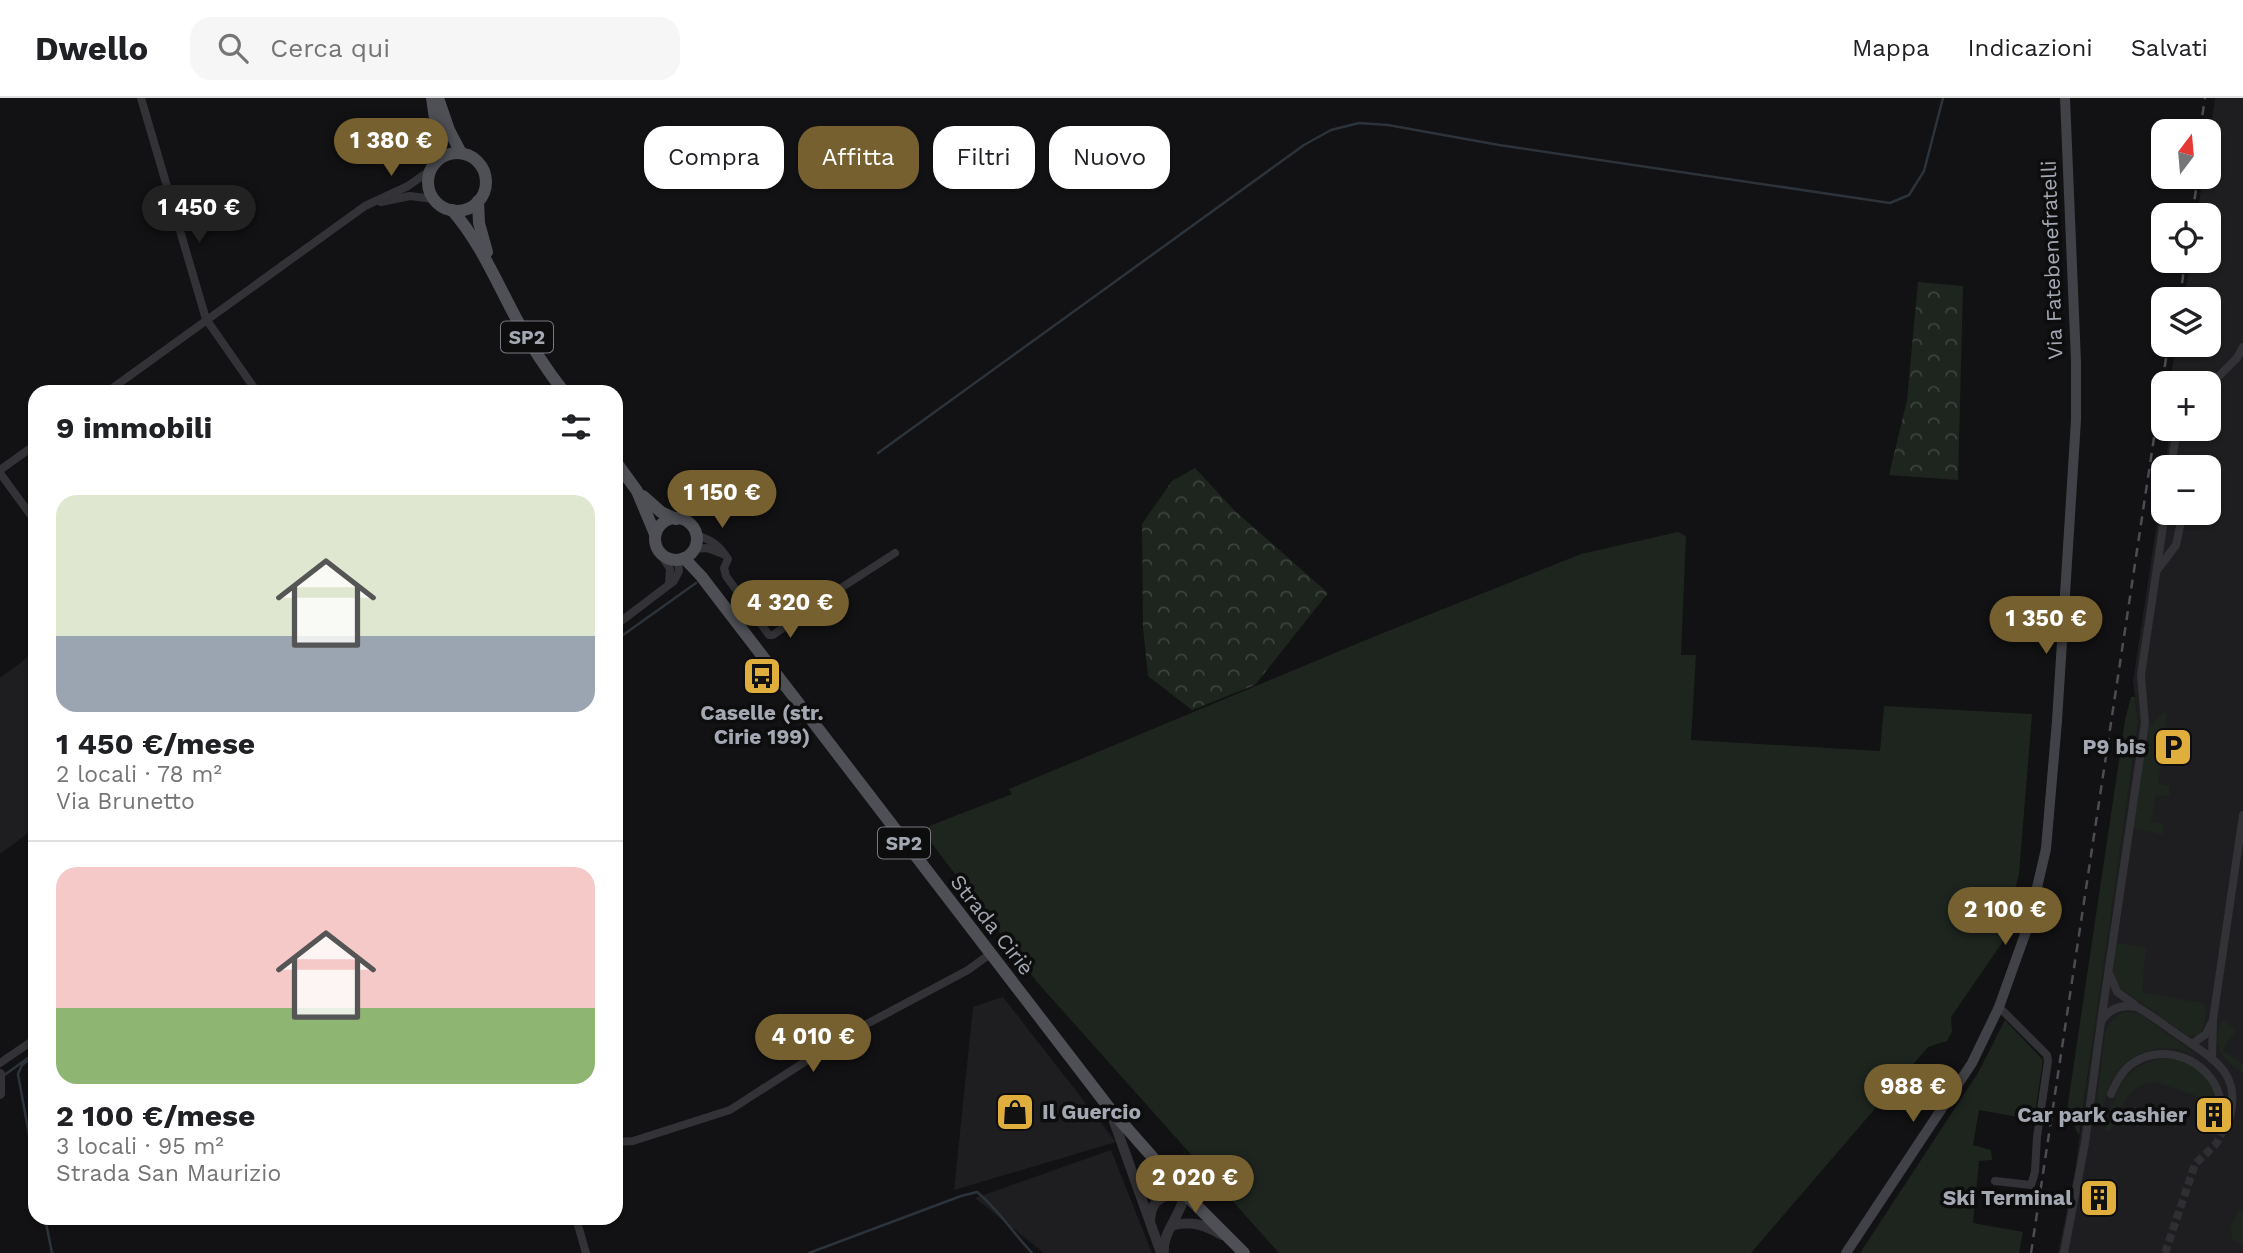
<!DOCTYPE html>
<html lang="it">
<meta charset="utf-8">
<style>
body{margin:0;font-family:"Work Sans",sans-serif;background:#f6f6f6;color:#202124;height:100vh;display:flex;flex-direction:column;font-size:26px;white-space:nowrap}
*{box-sizing:border-box;margin:0}
p{font-size:23px;color:#757577}
.icon{flex:none;width:38px;height:38px;fill:none;stroke:currentColor;stroke-width:2;stroke-linecap:round;stroke-linejoin:round}
.map{position:relative;flex:1;overflow:hidden}
.sheet{position:absolute;left:28px;top:287px;width:595px;height:840px;display:flex;flex-direction:column;background:#fff;border-radius:21px;box-shadow:0 2px 5px #0004}
.sheet>*{flex:none}
.hud{position:absolute;left:644px;top:28px;width:665px;height:63px;display:flex;gap:14px}
.needle{width:46px;rotate:16deg}
.fabs{position:absolute;left:2151px;top:21px;display:grid;gap:14px}
.fabs a{display:grid;place-items:center;width:70px;height:70px;border-radius:14px;background:#fff;box-shadow:0 2px 5px #0004;font-size:35px}
.price{position:absolute;translate:-50% -60px;padding:0 16px;border-radius:24px;background:#76602f;color:#fff;font-size:23px;line-height:46px;filter:drop-shadow(0 2px 4px #0008)}
.price::after{content:'';position:absolute;left:50%;top:42px;width:21px;height:16px;margin-left:-10px;background:inherit;clip-path:polygon(0 0,100% 0,50% 100%)}
.price.current{background:#222;color:#fff}
ul{padding:0;list-style:none}
li{display:grid;align-content:center;gap:14px;height:371px;padding:0 28px}
li+li{border-top:2px solid #e0e0e0}
li span{display:grid;place-items:center;height:217px;border-radius:21px;color:#555}
li>.icon{margin-inline-start:auto}
span .icon{width:126px;height:126px;fill:#fffc;stroke-width:1}
li b{font-size:30px}
h2{display:flex;justify-content:space-between;align-items:center;height:84px;padding:0 28px;font-size:30px}
.pill{padding:0 24px;border-radius:21px;background:#fff;box-shadow:0 2px 5px #0004;font-size:24px;line-height:63px}
.pill.current{background:#76602f;color:#fff}
header{display:flex;align-items:center;gap:42px;box-sizing:border-box;height:98px;padding:0 35px;background:#fff;border-bottom:2px solid #e0e0e0}
header strong{font-size:33px}
nav{display:flex;gap:38px;margin-inline-start:auto;font-size:24px}
.search{width:490px;height:63px;background:#f6f6f6;display:flex;align-items:center;gap:18px;box-sizing:border-box;padding:0 24px;border-radius:21px;color:#757577;font-size:26px}
.map>svg:first-child{display:block}
</style>
<header>
<strong>Dwello</strong>
<div class="search"><svg class="icon" aria-label="search" viewBox="0 0 24 24"><circle cx="10" cy="10" r="6"/><path d="M15 15l6 6"/></svg>Cerca qui</div>
<nav><a>Mappa</a><a>Indicazioni</a><a>Salvati</a></nav>
</header>
<div class="map">
<svg width="2243" height="1155" viewBox="0 0 2243 1155">
<defs>
<pattern id="forest-crowns" width="20" height="18" patternUnits="userSpaceOnUse" patternTransform="scale(1.75)"><rect width="20" height="18" fill="#1e251f"/><path d="M2 6a3 3 0 1 1 6 0M12 15a3 3 0 1 1 6 0" fill="none" stroke="#3c423d"/></pattern>
</defs>
<rect width="100%" height="100%" fill="#121113"/>
<g fill="#1e1e20">
<path d="M2215 0H2243V1155H2058L2075 1073 2106 844 2138 624 2133 583 2163 384V415H2208V369H2165L2170 331H2208V285H2170L2176 247H2208V201H2184L2190 163H2208V117H2197L2203 79H2208L2209 42Z"/>
<path d="M35 554V730L0 756V580Z"/>
<path d="M1003 899 1116 1044 954 1092 973 909Z"/>
<path d="M1111 1052 1152 1155H1044L975 1100Z"/>
</g>
<g fill="#1e251f">
<path d="M1678 434 1686 438 1681 557H1696L1691 642 1880 653 1884 608 2032 616 2019 776 2002 845 1951 919 1952 934 1947 943 1928 949 1751 1155H1279L1037 884 930 743 929 728 1012 696 1009 691 1378 537 1581 456Z"/>
<path d="M2131 599H2135L2138 624 2079 1038 2067 1012 2125 622Z"/>
<path d="M2162 615 2167 616 2158 685 2169 688V698L2156 697 2151 724 2164 726 2163 736 2133 730 2147 631Z"/>
<path d="M2115 845 2146 849 2142 890 2144 895 2203 905 2206 912 2203 931 2198 937H2187L2119 889 2113 872Z"/>
<path d="M2126 914 2140 916 2200 960C2171 942 2131 949 2113 980 2106 992 2103 1008 2099 1021L2095 1017 2105 937C2109 924 2114 919 2126 914Z"/>
<path d="M2005 922 2043 962 2034 1022 1979 1012 1973 1047 1991 1052 1992 1062 1979 1063 1973 1125 2023 1134 2019 1155H1860L1978 975Z"/>
<path d="M2222 923H2227L2228 926 2236 932 2222 952 2243 966V975C2222 960 2211 950 2222 923Z"/>
<path d="M2167 960C2187 962 2221 979 2215 1004L2155 984C2127 985 2121 1011 2110 1033L2105 1032C2117 993 2121 966 2167 960Z"/>
<path d="M2238 1112H2243V1147L2232 1141 2231 1129Z"/>
</g>
<g fill="url(#forest-crowns)">
<path d="M1918 184 1963 188 1958 382 1889 377 1907 302Z"/>
<path d="M1195 370 1235 413 1328 495 1255 587 1192 612 1148 578 1143 529 1142 426 1172 383Z"/>
</g>
<g fill="none" stroke-linecap="round" stroke-linejoin="round">
<g stroke="#2c333a" stroke-width="2.5">
<path d="M878 355 1304 47 1331 32 1359 25 1388 27 1499 47 1890 105 1909 97 1924 73 1943 0"/>
<path d="M616 542 696 485"/>
<path d="M35 958 22 967 18 976 35 1070"/>
<path d="M3 978 35 955"/>
<path d="M45 1120 52 1155"/>
<path d="M809 1155 961 1098 977 1094C998 1111 1013 1135 1032 1155"/>
</g>
<path stroke="#2f2f33" stroke-width="8" stroke-dasharray="8 4" stroke-linecap="butt" d="M2165 1155 2195 1066 2216 1046 2230 1019"/>
<g stroke="#333337" stroke-width="8">
<path d="M141 0 206 221 257 294"/>
<path d="M381 104 410 98 433 101"/>
<path d="M2208 289 2237 260 2243 249"/>
<path d="M107 294 365 108 408 88 429 73"/>
<path d="M2171 369 2177 331"/>
<path d="M0 372 35 347"/>
<path d="M0 375 35 423"/>
<path d="M696 437C712 442 719 447 728 461L724 470 726 478 769 537H773L824 501 895 455"/>
<path d="M694 451 707 450 723 456"/>
<path d="M660 455 670 471 669 486"/>
<path d="M2158 471 2176 447 2183 415"/>
<path d="M616 527 674 483 679 473 678 462"/>
<path d="M2110 877 2117 894 2134 906"/>
<path d="M2101 924 2145 625 2141 577 2165 415"/>
<path d="M2192 946 2206 936 2212 924"/>
<path d="M2212 961 2213 921 2243 717"/>
<path d="M0 965 35 941"/>
<path d="M2111 996C2116 985 2120 976 2129 968 2161 942 2211 961 2220 1000"/>
<path d="M616 1044 633 1043 730 1012 848 936 968 872 990 856"/>
<path d="M1995 1083 2031 1087 2035 1074 2037 1039 2048 963 2047 957 1999 909"/>
<path d="M576 1120 586 1155"/>
<path d="M2064 1155 2085 1045 2101 924C2109 910 2121 906 2137 909 2153 918 2168 930 2183 940 2215 962 2241 976 2230 1019"/>
</g>
<g stroke="#333337" stroke-width="10">
<path d="M0 976V996"/>
<path d="M1111 1015 1161 1155"/>
<path d="M1150 1122C1151 1101 1166 1094 1185 1096 1181 1117 1162 1135 1164 1153"/>
<path d="M1173 1127C1193 1123 1206 1127 1222 1137"/>
</g>
<path stroke="#414247" stroke-width="10" d="M1846 1155 1972 965 1999 909 2028 828 2046 751 2057 623 2076 322V264L2065 0"/>
<g stroke="#4f5056" stroke-width="12">
<path d="M432 0 437 35V62"/>
<path d="M438 0 449 32 461 55"/>
<circle cx="457" cy="84" r="29"/>
<path d="M478 103 479 125 487 154"/>
<path d="M452 112C480 144 496 183 516 220 530 246 546 271 564 294"/>
<path d="M616 364 637 393 655 436"/>
<path d="M643 398 661 414 676 421"/>
<circle cx="676" cy="441" r="21"/>
<path d="M684 460 701 478 1110 1011 1185 1096 1244 1155"/>
</g>
<g stroke="#4c4d52" stroke-width="2.5" stroke-dasharray="9 7" stroke-linecap="butt">
<path d="M2200 33 2205 0"/>
<path d="M2192 117 2198 79"/>
<path d="M2180 201 2185 163"/>
<path d="M2031 1155 2168 247"/>
</g>
</g>
<defs>
<symbol id="bus-square" viewBox="-11 -11 22 22"><rect x="-9" y="-9" width="18" height="18" rx="4" fill="#e0ae3c" stroke="#0d0d0e"/><path d="M-5-6H5V4H4V6H2V4H-2V6H-4V4H-5ZM-3.5-4V0h7V-4ZM-3.5 1.2v1.5H-2V1.2ZM2 1.2v1.5H3.5V1.2Z" fill="#111"/></symbol>
<symbol id="parking-square" viewBox="-11 -11 22 22"><rect x="-9" y="-9" width="18" height="18" rx="4" fill="#e0ae3c" stroke="#0d0d0e"/><path d="M-3.5-5.5H1a3.5 3.5 0 0 1 0 7H-1V5.5H-3.5ZM-1-3.4V-.6H.8a1.4 1.4 0 0 0 0-2.8Z" fill="#111"/></symbol>
<symbol id="shop-square" viewBox="-11 -11 22 22"><rect x="-9" y="-9" width="18" height="18" rx="4" fill="#e0ae3c" stroke="#0d0d0e"/><path d="M-5-2.5h2.3a2.7 3.5 0 0 1 5.4 0H5L5.5 6h-11ZM-1.5-2.5h3a1.5 2.3 0 0 0-3 0Z" fill="#111"/></symbol>
<symbol id="building-square" viewBox="-11 -11 22 22"><rect x="-9" y="-9" width="18" height="18" rx="4" fill="#e0ae3c" stroke="#0d0d0e"/><path d="M-4-6H4V6H1V3H-1V6H-4ZM-2.5-4.3h1.7v1.8h-1.7ZM.8-4.3h1.7v1.8H.8ZM-2.5-1h1.7V.8h-1.7ZM.8-1h1.7V.8H.8Z" fill="#111"/></symbol>
</defs>
<g fill-rule="evenodd">
<use href="#bus-square" x="740" y="556" width="44" height="44"/>
<use href="#parking-square" x="2151" y="627" width="44" height="44"/>
<use href="#shop-square" x="993" y="992" width="44" height="44"/>
<use href="#building-square" x="2192" y="995" width="44" height="44"/>
<use href="#building-square" x="2077" y="1078" width="44" height="44"/>
</g>
<g text-anchor="middle" stroke-width="7" stroke-linejoin="round" paint-order="stroke">
<g fill="#0d0d0e" stroke="#777a81" stroke-width="2">
<rect x="501" y="223.5" width="52" height="31" rx="5"/>
<rect x="878" y="729.5" width="52" height="31" rx="5"/>
</g>
<g font-size="19" font-weight="bold" fill="#a4a8b2">
<text x="527" y="246">SP2</text>
<text x="904" y="752">SP2</text>
</g>
<g font-size="21" fill="#a4a8b2" stroke="#0d0d0e">
<text transform="translate(2052 162) rotate(-92)" y="7">Via Fatebenefratelli</text>
<text transform="translate(992 827) rotate(52)" y="7">Strada Ciriè</text>
</g>
<g font-size="21" font-weight="bold" fill="#a4a8b2" stroke="#0d0d0e" text-anchor="end">
<text x="762" y="622" text-anchor="middle">Caselle (str.<tspan x="762" dy="24">Cirie 199)</tspan></text>
<text x="2146" y="656">P9 bis</text>
<text x="1042" y="1021" text-anchor="start">Il Guercio</text>
<text x="2187" y="1024">Car park cashier</text>
<text x="2072" y="1107">Ski Terminal</text>
</g>
</g>
</svg>
<div class="fabs">
<a><svg class="needle" viewBox="-14 -14 28 28"><path d="M0-13l5 13h-10z" fill="#e53935"/><path d="M0 13l5-13h-10z" fill="#757577"/></svg></a>
<a><svg class="icon" aria-label="locate" viewBox="0 0 24 24"><circle cx="12" cy="12" r="6"/><path d="M12 2v4M12 18v4M2 12h4M18 12h4"/></svg></a>
<a><svg class="icon" aria-label="layers" viewBox="0 0 24 24"><path d="M12 4l9 5-9 5-9-5zM3 14l9 5 9-5"/></svg></a>
<a>+</a>
<a>−</a>
</div>
<b class="price" style="left:391px;top:80px">1 380 €</b>
<b class="price current" style="left:199px;top:147px">1 450 €</b>
<b class="price" style="left:722px;top:432px">1 150 €</b>
<b class="price" style="left:790px;top:542px">4 320 €</b>
<b class="price" style="left:2046px;top:558px">1 350 €</b>
<b class="price" style="left:2005px;top:849px">2 100 €</b>
<b class="price" style="left:813px;top:976px">4 010 €</b>
<b class="price" style="left:1913px;top:1026px">988 €</b>
<b class="price" style="left:1195px;top:1117px">2 020 €</b>
<div class="hud">
<a class="pill">Compra</a>
<a class="pill current">Affitta</a>
<a class="pill">Filtri</a>
<a class="pill">Nuovo</a>
</div>
<section class="sheet">
<h2>9 immobili<svg class="icon" aria-label="filters" viewBox="0 0 24 24"><path d="M4 7h16M4 17h16"/><circle cx="9" cy="7" r="2"/><circle cx="15" cy="17" r="2"/></svg></h2>
<ul>
<li><span style="background:linear-gradient(#dfe7d0 65%,#9aa5b1 0)"><svg class="icon" aria-label="home" viewBox="0 0 24 24"><path d="M3 11l9-7 9 7M6 9v11h12V9"/></svg></span><div><b>1 450 €/mese</b><p>2 locali · 78 m²</p><p>Via Brunetto</p></div></li>
<li><span style="background:linear-gradient(#f6c9c9 65%,#8fb573 0)"><svg class="icon" aria-label="home" viewBox="0 0 24 24"><path d="M3 11l9-7 9 7M6 9v11h12V9"/></svg></span><div><b>2 100 €/mese</b><p>3 locali · 95 m²</p><p>Strada San Maurizio</p></div></li>
</ul>
</section>
</div>
